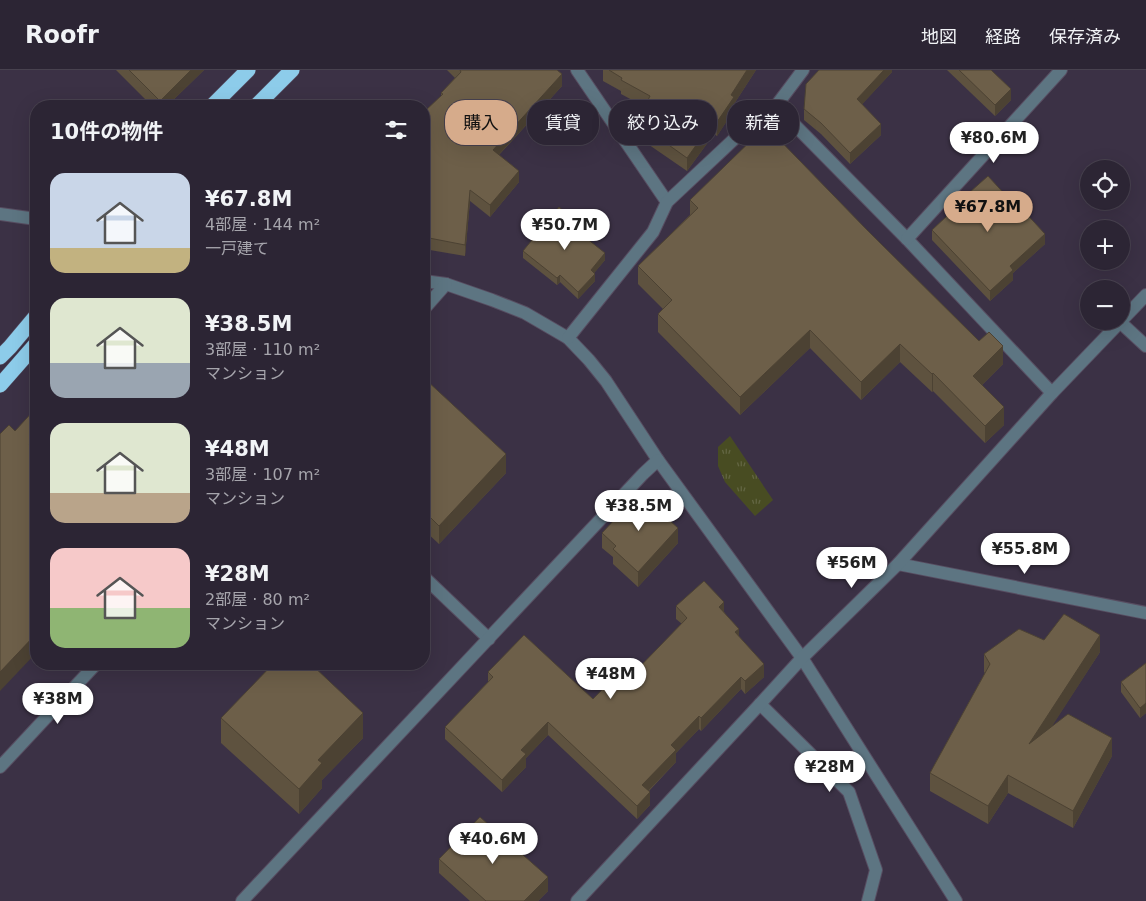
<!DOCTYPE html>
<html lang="ja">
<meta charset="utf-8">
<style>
body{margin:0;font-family:"DejaVu Sans","Noto Sans JP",sans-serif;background:#383140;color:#f1f3f6;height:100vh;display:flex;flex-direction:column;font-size:19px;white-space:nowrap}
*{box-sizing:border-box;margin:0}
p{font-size:16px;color:#a6a5ac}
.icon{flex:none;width:28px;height:28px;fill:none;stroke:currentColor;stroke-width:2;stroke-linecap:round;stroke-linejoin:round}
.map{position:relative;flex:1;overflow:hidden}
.details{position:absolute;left:30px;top:30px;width:400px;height:570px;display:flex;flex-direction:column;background:#2c2534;border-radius:20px;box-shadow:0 5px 20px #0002,0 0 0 1px #48424f}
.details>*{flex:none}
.guide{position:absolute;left:445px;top:30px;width:475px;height:45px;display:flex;gap:10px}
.fabs{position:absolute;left:1080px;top:90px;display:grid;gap:10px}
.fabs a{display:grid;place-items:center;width:50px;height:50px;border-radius:50%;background:#2c2534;box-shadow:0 5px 20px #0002,0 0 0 1px #48424f;font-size:25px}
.price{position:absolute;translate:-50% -42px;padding:0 11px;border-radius:18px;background:#fff;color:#222;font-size:16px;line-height:32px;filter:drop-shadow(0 1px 2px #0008)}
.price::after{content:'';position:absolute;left:50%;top:30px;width:15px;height:11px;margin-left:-8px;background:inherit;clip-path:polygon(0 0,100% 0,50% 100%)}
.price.current{background:#d6ab8b;color:#111}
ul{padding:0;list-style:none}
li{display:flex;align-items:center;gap:15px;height:125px;padding:0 20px}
li span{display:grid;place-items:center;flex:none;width:140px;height:100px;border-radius:15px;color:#555}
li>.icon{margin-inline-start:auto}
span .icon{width:60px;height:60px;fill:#fffc;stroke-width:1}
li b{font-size:21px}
h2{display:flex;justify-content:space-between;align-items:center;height:60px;padding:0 20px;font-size:21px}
.tag{padding:0 18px;border-radius:20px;background:#2c2534;box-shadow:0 5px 20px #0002,0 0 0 1px #48424f;font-size:18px;line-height:45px}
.tag.current{background:#d6ab8b;color:#111}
header{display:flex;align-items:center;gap:30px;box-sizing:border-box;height:70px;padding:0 25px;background:#2c2534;border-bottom:1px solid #48424f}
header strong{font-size:24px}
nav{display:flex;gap:28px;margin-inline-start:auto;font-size:18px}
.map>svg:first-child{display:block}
</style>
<header>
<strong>Roofr</strong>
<nav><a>地図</a><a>経路</a><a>保存済み</a></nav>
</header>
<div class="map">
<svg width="1146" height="831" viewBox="0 0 1146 831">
<defs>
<pattern id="grass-tufts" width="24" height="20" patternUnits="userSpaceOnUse" patternTransform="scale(1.25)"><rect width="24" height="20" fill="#484c22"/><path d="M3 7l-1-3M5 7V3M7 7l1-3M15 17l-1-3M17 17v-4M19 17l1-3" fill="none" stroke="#636643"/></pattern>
</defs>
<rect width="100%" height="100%" fill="#3b3145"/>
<path fill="url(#grass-tufts)" d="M730 366 773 430 755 446 725 412 718 396V377Z"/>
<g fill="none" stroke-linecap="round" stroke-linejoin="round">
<defs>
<g id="minor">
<path d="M577 0 667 132"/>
<path d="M776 36 907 169 1052 323"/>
<path d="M0 144 36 149"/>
<path d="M907 169 1061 0"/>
<path d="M424 211 446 214 492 230 525 243 568 268 589 290 606 311 658 390 802 588 956 831"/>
<path d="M424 239 446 214"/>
<path d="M1120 252 1146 276"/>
<path d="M568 268 653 162 667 132 763 42 776 36 803 0"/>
<path d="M898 494 1146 543"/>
<path d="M424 507 489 569"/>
<path d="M760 634 849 722 876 800 868 831"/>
<path d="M0 697 96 594"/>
<path d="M242 831 643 404 658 390"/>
<path d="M577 831 760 634 802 588 898 494 1052 323 1146 225"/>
</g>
<g id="highway">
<path d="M212 36 248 0"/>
<path d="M256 36 292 0"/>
<path d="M0 287 10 277 36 246"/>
<path d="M0 315 36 274"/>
</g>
</defs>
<use href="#minor" stroke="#574d61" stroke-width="14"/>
<use href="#highway" stroke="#574d61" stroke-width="16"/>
<use href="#minor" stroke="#5d7582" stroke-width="12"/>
<use href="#highway" stroke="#8dccea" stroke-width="15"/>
</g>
<g fill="#5e523f">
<path d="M116 0H204L167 36H152Z"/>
<path d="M447 0H557L562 16 499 85 519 112 490 147 470 131 465 186 424 179V42L441 26V23L455 8Z"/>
<path d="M603 0H756L734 34V40L717 66 714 64 687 101 642 70V56L648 47 647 46V38L621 24V21L603 11Z"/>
<path d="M892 0V2L862 34 881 65 850 94 821 64 804 50V39Z"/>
<path d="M947 0H991L1011 30 995 46Z"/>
<path d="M690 130 867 160 979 271 1003 294 982 315 1004 355 985 373 933 321 932 322 900 292 861 330 810 278 740 345 658 262V244L663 239 638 214V196L690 145Z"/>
<path d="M961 130 1021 142 1045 174 1013 203V210L990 231 932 170V160L961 133Z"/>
<path d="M575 158V159L605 190 594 203 595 211 578 229 560 212 557 215 523 188V181Z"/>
<path d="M424 308 506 403 439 474 424 460Z"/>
<path d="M602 463 678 473 638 517 613 494V487L602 478Z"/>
<path d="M676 536 724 542 764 607 745 624 741 619 701 661 699 659 676 683V692L649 721 650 735 637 749 548 665 526 688V697L502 722 445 669V657L488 612V602L593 629 627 610 682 554 676 549Z"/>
<path d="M1044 570 1100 582 1051 657 1112 686 1073 758 1008 723 988 754 930 721V703L985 603 984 602V584Z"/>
<path d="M1146 593V643L1140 648 1121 622V612Z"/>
<path d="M221 648 363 668 322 710V718L299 744 221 673Z"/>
<path d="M439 789 548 821 538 831H470L439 803Z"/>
</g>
<g fill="#4c4233">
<path d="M191 0H204L167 36H160V31Z"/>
<path d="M747 0H756L734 34V40L717 66V52L731 25Z"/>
<path d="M884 0H892V2L857 40V29Z"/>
<path d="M562 4V16L493 91V80Z"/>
<path d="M1011 19V30L995 46V35Z"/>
<path d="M714 50V64L687 101V88Z"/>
<path d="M881 54V65L850 94V83Z"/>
<path d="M519 101V112L490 147V135Z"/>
<path d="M470 120V131L465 186V175Z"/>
<path d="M575 151V158L571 163V156Z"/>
<path d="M1045 164V174L1013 203V210L990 231V221L1010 196Z"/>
<path d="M605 183V190L591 207V200Z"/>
<path d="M595 204V211L578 229V222Z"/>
<path d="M560 205V212L557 215V208Z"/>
<path d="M810 260V278L740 345V327Z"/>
<path d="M900 274V292L861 330V312Z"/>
<path d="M1003 276V294L973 324V306Z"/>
<path d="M933 303V321L932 322V304Z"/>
<path d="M1004 337V355L985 373V356Z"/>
<path d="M36 367V386L29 375Z"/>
<path d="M506 384V403L439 474V456Z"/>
<path d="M678 458V473L638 517V502Z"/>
<path d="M724 532V545L719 537Z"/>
<path d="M739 559V571L735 562Z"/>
<path d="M36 564V583L0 621V602Z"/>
<path d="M1100 565V582L1029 692V674Z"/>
<path d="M764 594V607L745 624V611Z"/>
<path d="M741 607V619L701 661V648Z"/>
<path d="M1146 633V643L1140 648V638Z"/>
<path d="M363 643V668L322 710V718L299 744V719L318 690Z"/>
<path d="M699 646V659L676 683V692L642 727V715L671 675Z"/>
<path d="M548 652V665L526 688V697L502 722V710L521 680Z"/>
<path d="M1112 668V686L1073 758V741Z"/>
<path d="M1008 705V723L988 754V736Z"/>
<path d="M650 722V735L637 749V736Z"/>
<path d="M548 807V821L538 831H524Z"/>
</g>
<g fill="#6d5f49" stroke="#4c4233">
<path d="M129 0H191L160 31Z"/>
<path d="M460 0H557L562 4 493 80 519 101 490 135 470 120 465 175 424 167V42L443 24 441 23 461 2Z"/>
<path d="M609 0H747L731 25 734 27 717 52 714 50 687 88 642 56 655 38 647 32 650 26 621 10 622 8Z"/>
<path d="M819 0H884L857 29 881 54 850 83 821 53 804 39 806 14Z"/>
<path d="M959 0H991L1011 19 995 35Z"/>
<path d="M766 56 867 160 979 271 989 262 1003 276 973 306 1004 337 985 356 933 303 932 304 900 274 861 312 810 260 740 327 658 244 672 230 638 196 698 138 690 130Z"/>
<path d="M988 106 1021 142 1023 140 1045 164 1010 196 1013 200 990 221 932 160 963 131 961 130Z"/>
<path d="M559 137 575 151 571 156 605 183 591 200 595 204 578 222 560 205 557 208 523 181Z"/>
<path d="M424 308 506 384 439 456 424 441Z"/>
<path d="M36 338V367L29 375 36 382V564L0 602V364L9 355 15 361Z"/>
<path d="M639 423 678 458 638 502 613 479 616 476 602 463Z"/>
<path d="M704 511 724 532 719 537 739 559 735 562 764 594 745 611 741 607 701 648 699 646 671 675 676 680 642 715 650 722 637 736 548 652 521 680 526 684 502 710 445 657 493 607 488 602 524 565 593 629 619 602 627 610 687 548 676 536Z"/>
<path d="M1064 544 1100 565 1029 674 1068 644 1112 668 1073 741 1008 705 988 736 930 703 990 594 984 584 1019 559 1044 570Z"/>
<path d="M1146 593V633L1140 638 1121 612Z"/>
<path d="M273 594H311L363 643 318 690 322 693 299 719 221 648Z"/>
<path d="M480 747 548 807 524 831H486L439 789Z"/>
</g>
</svg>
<div class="fabs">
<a><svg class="icon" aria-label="locate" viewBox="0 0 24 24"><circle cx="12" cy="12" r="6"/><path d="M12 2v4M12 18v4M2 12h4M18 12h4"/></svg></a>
<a>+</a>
<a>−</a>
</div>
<b class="price" style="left:994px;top:94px">¥80.6M</b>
<b class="price current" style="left:988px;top:163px">¥67.8M</b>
<b class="price" style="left:565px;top:181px">¥50.7M</b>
<b class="price" style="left:639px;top:462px">¥38.5M</b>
<b class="price" style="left:1025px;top:505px">¥55.8M</b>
<b class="price" style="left:852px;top:519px">¥56M</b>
<b class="price" style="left:611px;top:630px">¥48M</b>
<b class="price" style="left:58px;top:655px">¥38M</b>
<b class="price" style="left:830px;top:723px">¥28M</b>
<b class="price" style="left:493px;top:795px">¥40.6M</b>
<div class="guide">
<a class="tag current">購入</a>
<a class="tag">賃貸</a>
<a class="tag">絞り込み</a>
<a class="tag">新着</a>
</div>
<section class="details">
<h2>10件の物件<svg class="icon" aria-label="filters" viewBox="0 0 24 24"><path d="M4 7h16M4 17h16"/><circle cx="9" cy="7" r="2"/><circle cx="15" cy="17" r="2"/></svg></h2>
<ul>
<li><span style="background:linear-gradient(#c9d6e8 75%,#c2b280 0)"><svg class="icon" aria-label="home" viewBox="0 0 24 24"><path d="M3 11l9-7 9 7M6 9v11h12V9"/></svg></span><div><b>¥67.8M</b><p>4部屋 · 144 m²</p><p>一戸建て</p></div></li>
<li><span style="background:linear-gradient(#dfe7d0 65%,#9aa5b1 0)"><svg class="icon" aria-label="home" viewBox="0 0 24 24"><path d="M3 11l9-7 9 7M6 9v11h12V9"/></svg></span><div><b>¥38.5M</b><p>3部屋 · 110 m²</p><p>マンション</p></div></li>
<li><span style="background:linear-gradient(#dfe7d0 70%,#b9a48a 0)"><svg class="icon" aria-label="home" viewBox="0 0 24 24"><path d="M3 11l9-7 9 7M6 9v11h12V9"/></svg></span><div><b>¥48M</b><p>3部屋 · 107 m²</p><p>マンション</p></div></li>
<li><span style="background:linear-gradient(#f6c9c9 60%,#8fb573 0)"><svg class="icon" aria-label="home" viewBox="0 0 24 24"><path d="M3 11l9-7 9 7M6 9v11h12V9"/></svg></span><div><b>¥28M</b><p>2部屋 · 80 m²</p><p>マンション</p></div></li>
</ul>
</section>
</div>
